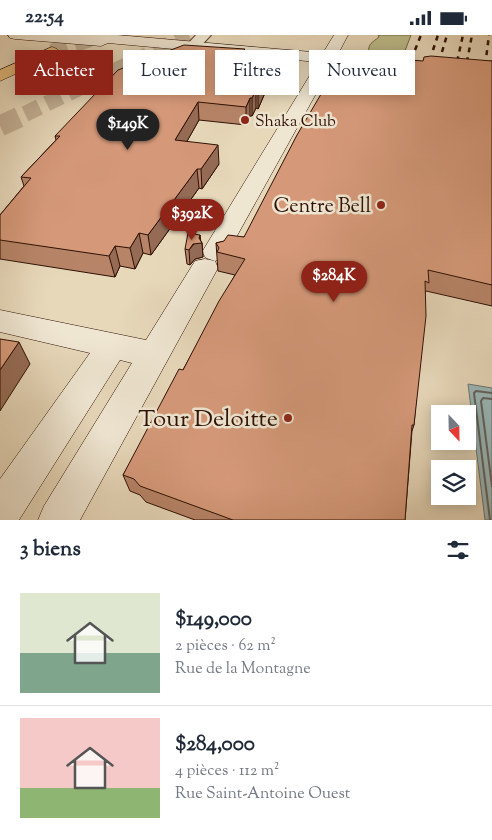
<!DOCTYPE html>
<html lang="fr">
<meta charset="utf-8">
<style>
body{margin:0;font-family:"Sorts Mill Goudy",serif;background:#f6f6f7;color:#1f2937;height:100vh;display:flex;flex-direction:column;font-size:19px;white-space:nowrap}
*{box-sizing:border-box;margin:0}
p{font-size:16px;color:#747a83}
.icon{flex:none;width:28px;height:28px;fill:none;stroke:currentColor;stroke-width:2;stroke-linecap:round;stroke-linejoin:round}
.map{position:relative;height:485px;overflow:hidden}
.panel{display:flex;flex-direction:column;background:#fff;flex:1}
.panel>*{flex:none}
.top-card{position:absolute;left:15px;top:15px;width:462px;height:45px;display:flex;gap:10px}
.needle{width:32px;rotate:158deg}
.controls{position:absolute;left:431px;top:370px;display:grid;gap:10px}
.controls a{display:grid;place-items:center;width:45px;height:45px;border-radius:0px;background:#fff;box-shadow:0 2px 12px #0003;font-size:25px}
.price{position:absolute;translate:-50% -42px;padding:0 11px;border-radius:18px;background:#8f2418;color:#fff;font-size:16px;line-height:32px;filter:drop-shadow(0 1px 2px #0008)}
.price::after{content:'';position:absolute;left:50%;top:30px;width:15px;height:11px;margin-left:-8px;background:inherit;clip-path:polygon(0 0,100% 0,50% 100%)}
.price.active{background:#222;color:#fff}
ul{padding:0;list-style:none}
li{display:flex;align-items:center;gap:15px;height:125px;padding:0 20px}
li+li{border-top:1px solid #e0e1e3}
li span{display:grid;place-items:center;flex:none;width:140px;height:100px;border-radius:0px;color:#555}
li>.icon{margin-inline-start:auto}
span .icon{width:60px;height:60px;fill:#fffc;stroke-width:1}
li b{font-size:21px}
h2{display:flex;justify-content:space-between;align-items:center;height:60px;padding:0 20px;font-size:21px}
.pill{padding:0 18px;border-radius:0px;background:#fff;box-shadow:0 2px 12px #0003;font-size:18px;line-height:45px}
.pill.active{background:#8f2418;color:#fff}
.status{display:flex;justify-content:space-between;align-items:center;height:35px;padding:0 25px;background:#fff;direction:ltr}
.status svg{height:14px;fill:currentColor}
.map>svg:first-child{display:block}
</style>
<div class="status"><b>22:54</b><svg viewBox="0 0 49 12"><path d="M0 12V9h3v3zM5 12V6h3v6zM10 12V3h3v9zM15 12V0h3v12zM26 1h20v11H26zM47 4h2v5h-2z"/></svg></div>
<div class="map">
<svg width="492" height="485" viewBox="0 0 492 485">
<rect width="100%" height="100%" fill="#e7d8ba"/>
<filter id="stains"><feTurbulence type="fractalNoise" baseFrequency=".004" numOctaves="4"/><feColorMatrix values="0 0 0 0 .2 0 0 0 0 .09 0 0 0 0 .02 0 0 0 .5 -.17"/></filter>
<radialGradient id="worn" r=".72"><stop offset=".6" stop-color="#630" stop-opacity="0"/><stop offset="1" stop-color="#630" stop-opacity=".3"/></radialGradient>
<path fill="#bdbc8a" stroke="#766647" d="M378 0H411L403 21 369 18C367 9 373 7 379 2Z"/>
<path fill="#9ab8b9" stroke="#6f7571" d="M468 349 492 353V485H485Z"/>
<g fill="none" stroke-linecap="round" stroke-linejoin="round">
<g stroke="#64645e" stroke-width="2">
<path d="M492 364 483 363 481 366 492 451"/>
<path d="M490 485 474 358 476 356 492 358"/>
</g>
<g stroke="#c2b096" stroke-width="16" stroke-dasharray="16 8" stroke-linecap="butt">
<path d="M52 17 102 0"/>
<path d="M25 79 189 0"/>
</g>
<path stroke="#c2b096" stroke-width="21" stroke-dasharray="21 11" stroke-linecap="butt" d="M0 91 28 78"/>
<defs>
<path id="street" d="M196 0H211L197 15H187L185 12Z"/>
<g id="secondary">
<path d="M8 0H117L323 18 334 0H348L338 19 379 22 385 24 387 27 385 30 379 32 333 28 228 217 224 223 215 226 206 223 202 217 318 27 108 8 101 11 15 4 10 3Z"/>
<path d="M205 224 215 226 218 233 80 485H38L44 471 132 328 120 325 19 485H0V444L90 318 0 297V275L146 305 195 226Z"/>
</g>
<path id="highway" d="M52 12 57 14 60 17 57 20 0 46V35Z"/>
</defs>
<use href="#street" stroke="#5c4232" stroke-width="2"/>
<use href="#secondary" stroke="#2e1004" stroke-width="1"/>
<use href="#highway" stroke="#2e1004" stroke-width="1"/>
<use href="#street" fill="#efe6d2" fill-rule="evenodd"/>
<use href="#secondary" fill="#efe6d2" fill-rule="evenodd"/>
<use href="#highway" fill="#e4bc7d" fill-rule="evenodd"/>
<g stroke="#2e1004" stroke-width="2.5" stroke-dasharray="5 5" stroke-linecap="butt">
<path d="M415 15 421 0"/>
<path d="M433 15 438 0"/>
<path d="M442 17 447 0"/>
<path d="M455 36 463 0"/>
<path d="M465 37 472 0"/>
<path d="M484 40 489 0"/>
</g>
</g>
<g fill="#b78468" stroke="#2e1004">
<path d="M245 17 264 18V22L270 39 268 43V51L258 74 256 73 252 81H250L246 90 199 85 187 106 219 129 202 154 199 153 151 220 143 218 135 234 120 231 115 242 0 224V180L24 151 21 142 56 105 55 101Z"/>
<path d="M423 26H492V271L426 256 425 258 414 390 412 396 405 485H195L146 467 140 460 130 456 123 440 183 335 235 240 218 236 216 208 244 202Z"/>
<path d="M200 200V205L202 208 203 222 195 224 190 230 187 229 185 214Z"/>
</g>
<g fill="#956b55" stroke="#2e1004">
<path d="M270 22V39L268 43V51L258 74V56L265 33Z"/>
<path d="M256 55V73L252 81V63Z"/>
<path d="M250 63V81L246 90V72Z"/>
<path d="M198 67 199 85 177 124 175 105Z"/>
<path d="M218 110 219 129 202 154 201 134Z"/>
<path d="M197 134 199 153 151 220 148 200Z"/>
<path d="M139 198 143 218 135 234 130 213Z"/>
<path d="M200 200 201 208H202L203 222 195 224 190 230 189 215 199 203Z"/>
<path d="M115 211 120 231 115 242 109 221Z"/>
<path d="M19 307 30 329 0 376V335Z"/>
</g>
<g fill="#d59979" stroke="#2e1004">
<path d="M184 10 245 14 243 16 264 18 263 22H270L265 33H268L258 56 256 55 252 63H250L246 72 198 67 175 105 218 110 201 134H197L148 200 139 198 130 213 115 211 109 221 0 205V180L31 143 21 142 60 101H55L118 35Z"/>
<path d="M344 20 423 26 424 22 431 21 492 26V250L428 235 429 248 425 246 426 281 414 390H412L405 485H233L140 451 134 444 123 440 179 334 183 335 219 266 245 224 217 217 219 213 216 208 224 206 228 200 244 202 297 100Z"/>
<path d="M188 198 200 200 199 203 202 208 193 209 189 215 185 214Z"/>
<path d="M0 304 19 307 0 335Z"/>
</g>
<g fill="#8f2418" stroke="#efe6d2" stroke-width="2">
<circle cx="245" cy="85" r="5"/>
<circle cx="381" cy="170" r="5"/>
<circle cx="288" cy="383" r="5"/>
</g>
<g text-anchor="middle" stroke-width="5" stroke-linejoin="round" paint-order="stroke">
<g font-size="16" fill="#2e1004" stroke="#efe6d2" text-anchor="start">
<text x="255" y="91">Shaka Club</text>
</g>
<g font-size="20" fill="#2e1004" stroke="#efe6d2" text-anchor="end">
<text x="371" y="177">Centre Bell</text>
</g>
<g font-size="24" fill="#2e1004" stroke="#efe6d2" text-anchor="end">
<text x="278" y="391">Tour Deloitte</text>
</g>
</g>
<rect width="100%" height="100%" filter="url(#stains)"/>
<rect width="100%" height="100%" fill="url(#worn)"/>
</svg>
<div class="controls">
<a><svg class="needle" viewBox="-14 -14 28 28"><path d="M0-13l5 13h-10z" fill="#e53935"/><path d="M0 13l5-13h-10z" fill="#747a83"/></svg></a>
<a><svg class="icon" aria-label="layers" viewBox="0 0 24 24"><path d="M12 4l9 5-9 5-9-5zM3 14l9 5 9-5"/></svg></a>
</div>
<b class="price active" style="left:128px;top:116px">$149K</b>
<b class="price" style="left:192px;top:206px">$392K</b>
<b class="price" style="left:334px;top:268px">$284K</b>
<div class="top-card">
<a class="pill active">Acheter</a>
<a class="pill">Louer</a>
<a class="pill">Filtres</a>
<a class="pill">Nouveau</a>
</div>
</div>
<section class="panel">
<h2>3 biens<svg class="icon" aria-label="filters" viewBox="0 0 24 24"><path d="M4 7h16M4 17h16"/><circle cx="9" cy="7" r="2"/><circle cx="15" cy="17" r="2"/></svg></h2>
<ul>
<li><span style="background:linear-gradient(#dfe7d0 60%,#7fa58c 0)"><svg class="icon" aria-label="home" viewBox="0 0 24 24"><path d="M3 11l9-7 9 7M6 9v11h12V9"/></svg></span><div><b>$149,000</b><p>2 pièces · 62 m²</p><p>Rue de la Montagne</p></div></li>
<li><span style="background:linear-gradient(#f6c9c9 70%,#8fb573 0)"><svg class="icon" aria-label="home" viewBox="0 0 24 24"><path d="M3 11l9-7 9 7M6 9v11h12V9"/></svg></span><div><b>$284,000</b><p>4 pièces · 112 m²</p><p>Rue Saint-Antoine Ouest</p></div></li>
</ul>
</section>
